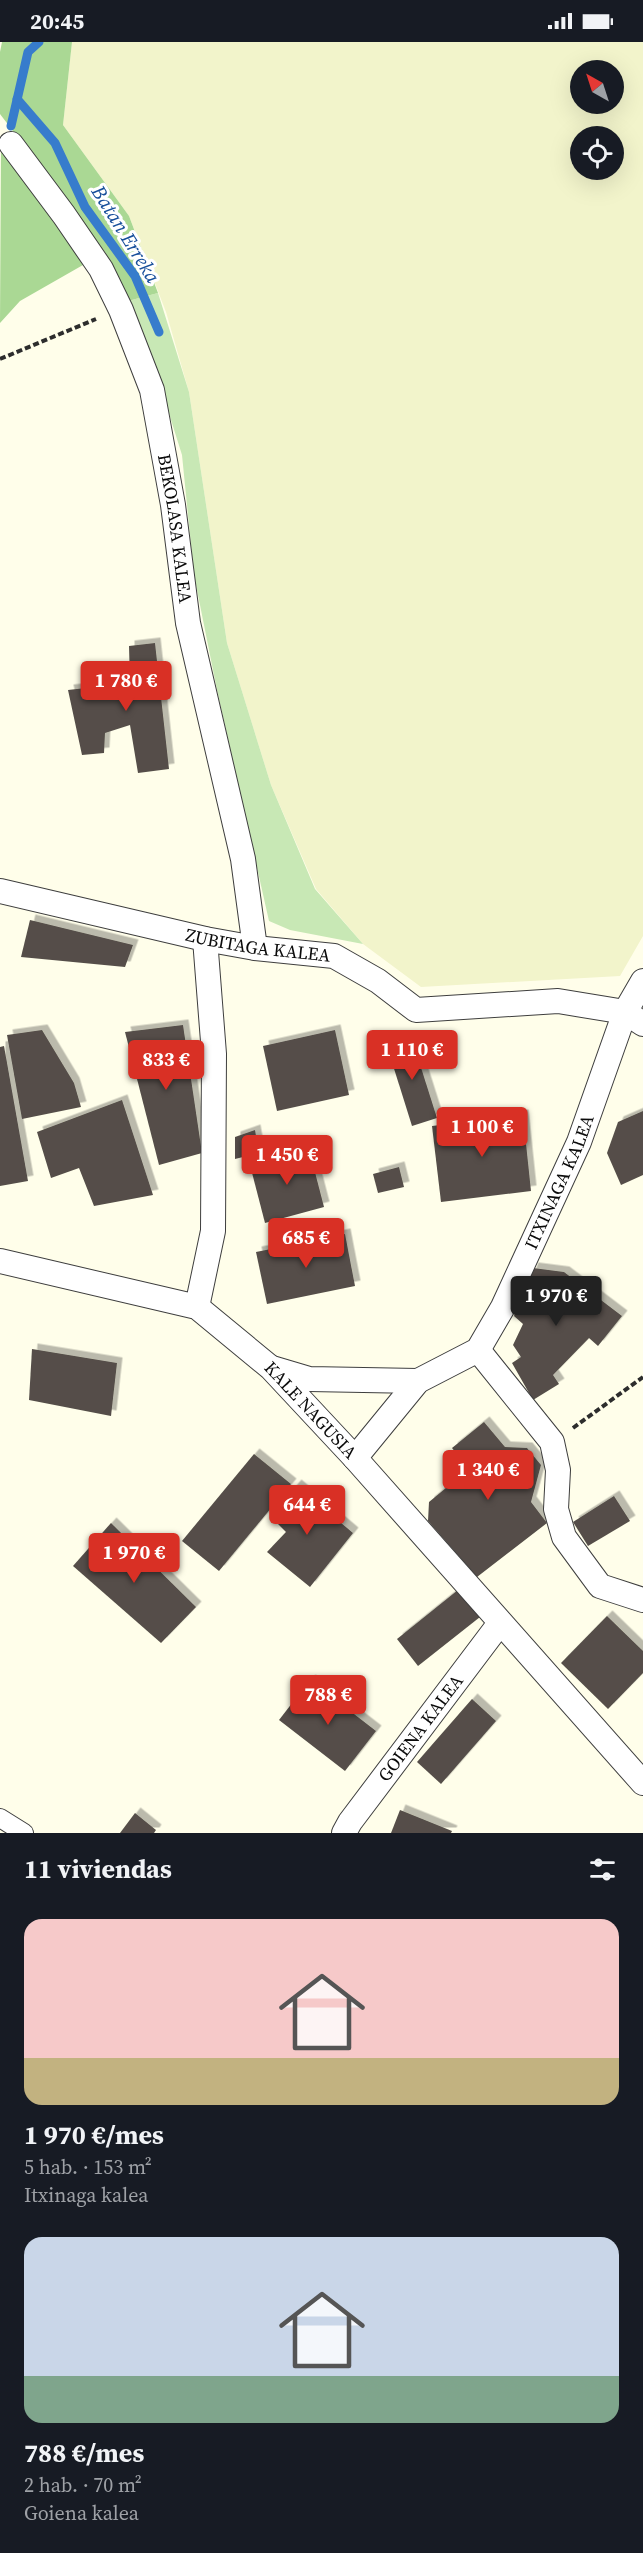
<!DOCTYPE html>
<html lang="es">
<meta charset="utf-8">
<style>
body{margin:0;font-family:"Source Serif 4",serif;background:#20242c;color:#f1f3f6;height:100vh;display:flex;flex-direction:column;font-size:22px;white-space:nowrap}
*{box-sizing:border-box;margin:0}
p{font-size:20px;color:#9ea1a6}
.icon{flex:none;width:33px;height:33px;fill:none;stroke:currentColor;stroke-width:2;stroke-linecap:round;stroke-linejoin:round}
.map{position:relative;height:1791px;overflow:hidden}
.sheet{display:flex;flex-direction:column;background:#171b24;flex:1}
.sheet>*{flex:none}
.needle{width:39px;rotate:321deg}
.fabs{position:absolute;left:570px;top:18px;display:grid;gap:12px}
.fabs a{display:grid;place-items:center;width:54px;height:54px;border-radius:50%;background:#171b24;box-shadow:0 6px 24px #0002;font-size:30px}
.price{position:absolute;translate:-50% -51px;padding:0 14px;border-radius:6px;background:#d93025;color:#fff;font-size:20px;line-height:39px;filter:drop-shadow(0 2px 3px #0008)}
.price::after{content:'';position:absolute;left:50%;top:36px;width:18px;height:14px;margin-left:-9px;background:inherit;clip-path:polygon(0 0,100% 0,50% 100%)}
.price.on{background:#222;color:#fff}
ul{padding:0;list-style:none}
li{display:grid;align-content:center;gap:12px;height:318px;padding:0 24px}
li span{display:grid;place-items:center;height:186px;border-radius:18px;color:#555}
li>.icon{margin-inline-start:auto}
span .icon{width:108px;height:108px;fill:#fffc;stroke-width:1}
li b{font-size:26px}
h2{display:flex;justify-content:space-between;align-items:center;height:72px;padding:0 24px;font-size:26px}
.status{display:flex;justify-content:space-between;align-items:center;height:42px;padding:0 30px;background:#171b24;direction:ltr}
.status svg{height:16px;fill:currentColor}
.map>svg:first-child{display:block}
</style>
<div class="status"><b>20:45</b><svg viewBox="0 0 49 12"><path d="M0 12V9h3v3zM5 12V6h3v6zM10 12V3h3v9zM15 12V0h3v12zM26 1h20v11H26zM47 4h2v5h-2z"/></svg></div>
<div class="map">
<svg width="643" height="1791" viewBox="0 0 643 1791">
<defs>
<filter id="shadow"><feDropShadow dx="5.5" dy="-5.5" stdDeviation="0" flood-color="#0004"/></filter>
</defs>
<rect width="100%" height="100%" fill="#fffeea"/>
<path fill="#f2f4cb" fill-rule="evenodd" d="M72 0H643V894L620 934 421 945 363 902 316 847 271 743 227 601 189 350 166 270 129 174 63 83ZM580 28H614V62H580ZM580 94H614V128H580Z"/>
<path fill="#c8e8b5" d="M158 251 189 350 227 601 271 743 315 847 363 902 290 888 269 879 217 648 194 533 182 413 146 298 128 259Z"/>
<g fill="#aad894">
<path d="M2 0H72L63 83 129 174 158 251 128 259 105 210 0 72V10Z"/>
<path d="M1 107 48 162 83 223 20 259 0 281Z"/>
</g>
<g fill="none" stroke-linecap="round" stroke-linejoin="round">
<g stroke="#377ccc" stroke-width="9">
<path d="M17 57 55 101 85 165 135 234 159 290"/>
<path d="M11 84 28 10 39 0"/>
</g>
</g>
<g fill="#544e48" filter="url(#shadow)">
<path d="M155 601 169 727 138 731 130 683 105 691 104 711 82 713 68 648 130 641 129 604Z"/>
<path d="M30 878 133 903 125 925 21 915Z"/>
<path d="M183 983 202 1111 159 1123 125 990Z"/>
<path d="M42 988 74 1041 81 1065 22 1077 7 993Z"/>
<path d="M335 988 349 1053 277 1069 263 1004Z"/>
<path d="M411 994 437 1076 412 1084 386 1001Z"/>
<path d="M4 1004 28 1139 0 1144V1005Z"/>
<path d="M122 1058 153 1153 94 1164 79 1126 51 1136 37 1090Z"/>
<path d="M643 1069V1133L621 1143 607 1111 618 1080Z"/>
<path d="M523 1073 531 1149 441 1160 432 1084Z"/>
<path d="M255 1088 259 1111 235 1117V1095Z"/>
<path d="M309 1107 324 1165 265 1181 250 1123Z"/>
<path d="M399 1125 404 1145 378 1151 373 1132Z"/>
<path d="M345 1192 355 1244 267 1262 256 1210Z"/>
<path d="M533 1226 564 1230 622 1274 598 1304 589 1296 553 1333 559 1342 533 1358 512 1321 521 1315 513 1303 523 1282 514 1274Z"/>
<path d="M32 1307 117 1321 111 1374 29 1358Z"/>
<path d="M484 1380 505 1405 527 1406 541 1423 531 1460 547 1481 477 1535 428 1479 429 1460 469 1427 452 1406Z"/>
<path d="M254 1412 291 1442 219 1529 182 1499Z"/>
<path d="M296 1443 353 1491 310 1545 267 1510 286 1490 270 1474Z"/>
<path d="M614 1454 630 1479 588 1504 573 1480Z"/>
<path d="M111 1481 196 1565 161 1601 73 1524Z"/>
<path d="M458 1548 480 1575 418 1624 397 1597Z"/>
<path d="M607 1574 643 1609V1631L608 1667 561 1621Z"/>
<path d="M310 1638 376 1689 345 1729 279 1678Z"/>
<path d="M472 1657 496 1679 441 1742 417 1720Z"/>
<path d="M400 1768 452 1789 451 1791H391Z"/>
<path d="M135 1771 156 1788 154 1791H120Z"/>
</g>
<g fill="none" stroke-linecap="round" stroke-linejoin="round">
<defs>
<path id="pedestrian" d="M0 1776 24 1791"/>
<g id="minor">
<path id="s1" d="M11 102 64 173 101 227 121 268 152 348 173 463 188 581 243 817 255 906"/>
<path id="s2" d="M0 849 205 897 255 906 334 914 378 939 416 968 558 959 625 970 643 982"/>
<path id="s3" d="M0 1219 197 1265 271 1326 355 1416 643 1741"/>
<path d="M197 1265 213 1189 214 1012 205 897"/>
<path d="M478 1308 552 1400 558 1428 556 1467 564 1495 600 1544 643 1558"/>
<path d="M272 1326 309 1337 418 1339"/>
<path id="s4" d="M355 1416 418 1339 478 1308 503 1265 579 1100 625 970 643 939"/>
<path id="s5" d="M344 1791 350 1780 500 1581"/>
</g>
</defs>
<use href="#pedestrian" stroke="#3e3e3e" stroke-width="20"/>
<use href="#minor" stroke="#3e3e3e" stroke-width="26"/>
<g stroke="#2d2d2d" stroke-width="4" stroke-dasharray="6 3" stroke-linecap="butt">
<path d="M0 317 96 277"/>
<path d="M573 1386 643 1335"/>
</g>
<use href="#pedestrian" stroke="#fff" stroke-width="18"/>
<use href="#minor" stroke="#fff" stroke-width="24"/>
</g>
<g text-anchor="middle" stroke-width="6" stroke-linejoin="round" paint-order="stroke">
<g font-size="18" fill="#0b0b0b" stroke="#fff">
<text dy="6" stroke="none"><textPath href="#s1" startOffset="426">BEKOLASA KALEA</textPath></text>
<text dy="6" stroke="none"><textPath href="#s2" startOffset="264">ZUBITAGA KALEA</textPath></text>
<text dy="6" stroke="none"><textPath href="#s4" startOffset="354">ITXINAGA KALEA</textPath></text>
<text dy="6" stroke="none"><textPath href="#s3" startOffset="356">KALE NAGUSIA</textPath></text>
<text dy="6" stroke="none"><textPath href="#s5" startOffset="130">GOIENA KALEA</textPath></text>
</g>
<g font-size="20" font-style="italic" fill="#174f9b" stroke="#fff">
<text transform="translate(126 192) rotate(58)" y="7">Batan Erreka</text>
</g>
</g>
</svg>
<div class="fabs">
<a><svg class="needle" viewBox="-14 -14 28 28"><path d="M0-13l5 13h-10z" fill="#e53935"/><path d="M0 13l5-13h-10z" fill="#9ea1a6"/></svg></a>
<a><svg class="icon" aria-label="locate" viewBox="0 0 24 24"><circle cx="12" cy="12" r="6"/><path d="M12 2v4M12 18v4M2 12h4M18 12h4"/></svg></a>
</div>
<b class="price" style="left:126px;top:670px">1 780 €</b>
<b class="price" style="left:412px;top:1039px">1 110 €</b>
<b class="price" style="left:166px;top:1049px">833 €</b>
<b class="price" style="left:482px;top:1116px">1 100 €</b>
<b class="price" style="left:287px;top:1144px">1 450 €</b>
<b class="price" style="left:306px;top:1227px">685 €</b>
<b class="price on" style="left:556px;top:1285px">1 970 €</b>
<b class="price" style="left:488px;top:1459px">1 340 €</b>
<b class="price" style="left:307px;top:1494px">644 €</b>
<b class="price" style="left:134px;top:1542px">1 970 €</b>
<b class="price" style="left:328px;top:1684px">788 €</b>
</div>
<section class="sheet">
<h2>11 viviendas<svg class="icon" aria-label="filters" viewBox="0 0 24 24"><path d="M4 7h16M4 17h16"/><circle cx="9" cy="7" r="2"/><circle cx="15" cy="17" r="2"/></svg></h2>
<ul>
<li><span style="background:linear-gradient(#f6c9c9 75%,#c2b280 0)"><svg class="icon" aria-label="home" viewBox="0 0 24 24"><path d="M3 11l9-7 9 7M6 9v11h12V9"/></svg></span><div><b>1 970 €/mes</b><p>5 hab. · 153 m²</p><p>Itxinaga kalea</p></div></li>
<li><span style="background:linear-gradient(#c9d6e8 75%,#7fa58c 0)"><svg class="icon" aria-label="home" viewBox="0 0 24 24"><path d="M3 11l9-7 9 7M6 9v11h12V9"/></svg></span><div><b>788 €/mes</b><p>2 hab. · 70 m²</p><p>Goiena kalea</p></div></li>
</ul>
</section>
